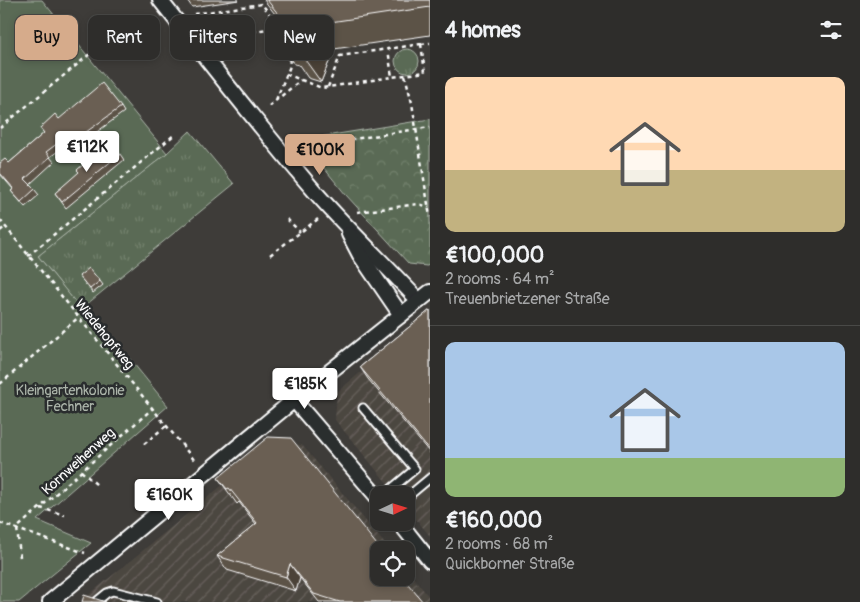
<!DOCTYPE html>
<meta charset="utf-8">
<style>
body{margin:0;font-family:Pangolin,sans-serif;background:#363533;color:#f1f3f6;height:100vh;display:flex;flex-direction:column;font-size:19px;white-space:nowrap}
*{box-sizing:border-box;margin:0}
p{font-size:16px;color:#a7a8a9}
.icon{flex:none;width:28px;height:28px;fill:none;stroke:currentColor;stroke-width:2;stroke-linecap:round;stroke-linejoin:round}
.map{position:relative;flex:1;overflow:hidden}
.side{display:flex;flex-direction:column;background:#2e2d2b;width:430px}
.side>*{flex:none}
.guide{position:absolute;left:15px;top:15px;width:340px;height:45px;display:flex;gap:10px}
.needle{width:32px;rotate:86deg}
.controls{position:absolute;left:370px;top:486px;display:grid;gap:10px}
.controls a{display:grid;place-items:center;width:45px;height:45px;border-radius:10px;background:#2e2d2b;box-shadow:0 2px 8px #0003,0 0 0 1px #494947;font-size:25px}
.price{position:absolute;translate:-50% -42px;padding:0 11px;border-radius:5px;background:#fff;color:#222;font-size:16px;line-height:32px;filter:drop-shadow(0 1px 2px #0008)}
.price::after{content:'';position:absolute;left:50%;top:30px;width:15px;height:11px;margin-left:-8px;background:inherit;clip-path:polygon(0 0,100% 0,50% 100%)}
.price.selected{background:#d6ab8b;color:#111}
ul{padding:0;list-style:none}
li{display:grid;align-content:center;gap:10px;height:265px;padding:0 15px}
li+li{border-top:1px solid #494947}
li span{display:grid;place-items:center;height:155px;border-radius:10px;color:#555}
li>.icon{margin-inline-start:auto}
span .icon{width:90px;height:90px;fill:#fffc;stroke-width:1}
li b{font-size:21px}
h2{display:flex;justify-content:space-between;align-items:center;height:60px;padding:0 15px;font-size:21px}
.tag{padding:0 18px;border-radius:10px;background:#2e2d2b;box-shadow:0 2px 8px #0003,0 0 0 1px #494947;font-size:18px;line-height:45px}
.tag.selected{background:#d6ab8b;color:#111}
main{display:flex;flex:1;min-height:0}
.map>svg:first-child{display:block}
</style>
<main>
<div class="map">
<svg width="430" height="602" viewBox="0 0 430 602">
<defs>
<pattern id="industrial-furrows" width="10" height="10" patternUnits="userSpaceOnUse" patternTransform="scale(1.25)"><rect width="10" height="10" fill="#4c4640"/><path d="M-1 1l2-2M0 10L10 0M9 11l2-2" fill="none" stroke="#67625d"/></pattern>
<pattern id="grass-tufts" width="24" height="20" patternUnits="userSpaceOnUse" patternTransform="scale(1.25)"><rect width="24" height="20" fill="#5a6b54"/><path d="M3 7l-1-3M5 7V3M7 7l1-3M15 17l-1-3M17 17v-4M19 17l1-3" fill="none" stroke="#73816e"/></pattern>
<pattern id="park-crowns" width="20" height="18" patternUnits="userSpaceOnUse" patternTransform="scale(1.25)"><rect width="20" height="18" fill="#5a6b54"/><path d="M2 6a3 3 0 1 1 6 0M12 15a3 3 0 1 1 6 0" fill="none" stroke="#73816e"/></pattern>
</defs>
<rect width="100%" height="100%" fill="#3e3c39"/>
<filter id="ink" filterUnits="userSpaceOnUse"><feTurbulence type="fractalNoise" baseFrequency=".02" numOctaves="2"/><feDisplacementMap in="SourceGraphic" scale="10" xChannelSelector="R" yChannelSelector="G"/><feConvolveMatrix kernelMatrix="1 2 1 2 8 2 1 2 1" color-interpolation-filters="sRGB"/></filter>
<g filter="url(#ink)">
<g fill="url(#industrial-furrows)">
<path d="M430 315V536L406 507V495H397L335 420 337 392Z"/>
<path d="M274 443 302 445 390 550H379V578H406V569L430 598V602H80Z"/>
</g>
<g fill="url(#grass-tufts)" stroke="#acb5aa">
<circle cx="407" cy="61" r="12"/>
<path d="M190 131 234 184 81 309 38 256 167 153Z"/>
</g>
<path fill="url(#park-crowns)" stroke="#acb5aa" d="M430 119V264L427 266 409 264 346 195 301 140Z"/>
<path fill="#5a6b54" stroke="#acb5aa" d="M0 0H42L167 153 38 256 81 309 86 305 168 406 37 520 91 543 19 602H0Z"/>
<g fill="none" stroke-linecap="round" stroke-linejoin="round">
<defs>
<g id="lane">
<path d="M363 408 415 469 384 495"/>
<path d="M406 498 430 478"/>
<path d="M96 602 107 593 113 591 157 602"/>
</g>
<g id="street">
<path d="M160 0C209 62 258 125 310 186 344 226 383 262 419 301"/>
<path d="M349 234 360 255 401 315"/>
<path d="M294 400 379 499"/>
<path d="M399 522 430 561"/>
<path d="M50 602 294 400 430 292"/>
</g>
</defs>
<use href="#lane" stroke="#fff" stroke-width="11"/>
<use href="#street" stroke="#fff" stroke-width="18"/>
<g stroke="#fff" stroke-width="2.5" stroke-dasharray="4 4" stroke-linecap="butt">
<path d="M194 14 262 4 282 31"/>
<path d="M213 38 279 27"/>
<path d="M421 44 425 72 392 77 388 49Z"/>
<path d="M421 44 430 43"/>
<path d="M286 74 322 88 392 77"/>
<path d="M405 75 412 103 430 217"/>
<path d="M328 87 340 56 388 49"/>
<path d="M276 100 290 66 289 54"/>
<path d="M269 106 301 80"/>
<path d="M0 128 102 44"/>
<path d="M303 147 430 127"/>
<path d="M357 212 419 204 429 207"/>
<path d="M287 219 300 232"/>
<path d="M0 220 195 461"/>
<path d="M0 231 5 227"/>
<path d="M270 255 318 219"/>
<path d="M28 256 174 135"/>
<path d="M0 384 79 317"/>
<path d="M144 444 167 425"/>
<path d="M81 471 97 485"/>
<path d="M40 508 65 515"/>
<path d="M0 523 85 553"/>
<path d="M20 557 17 528 153 408"/>
</g>
<use href="#lane" stroke="#2a2d2e" stroke-width="7"/>
<use href="#street" stroke="#2a2d2e" stroke-width="14"/>
</g>
<g fill="#5c5247" stroke="#fff">
<path d="M187 0H239L192 7Z"/>
<path d="M264 0H430V35L334 49 321 82 308 78 299 65 294 64 276 38 282 23Z"/>
<path d="M121 107 124 112 79 145 74 139 50 157 54 162 30 184 39 195 25 207 11 191 13 189 0 174V163H9L44 133 40 128 59 119Z"/>
<path d="M120 154 124 160 66 208 55 193 90 164Z"/>
<path d="M79 276 100 281 103 285 93 293Z"/>
<path d="M430 310V453L368 379 360 367Z"/>
<path d="M218 478 423 602H319L300 578 296 591 227 570 217 556 256 524 239 502 237 504Z"/>
</g>
<g fill="#4b4239" stroke="#fff">
<path d="M317 24 334 49 321 82 303 57Z"/>
<path d="M290 564 300 578 296 591 286 577Z"/>
</g>
<g fill="#6b5f52" stroke="#fff">
<path d="M267 0H430V7L317 24 303 57 290 52 293 44 276 38 283 20Z"/>
<path d="M102 83 121 107 75 140 70 134 46 152 50 157 25 179 35 189 21 202 11 191 14 189 0 173V163L5 159 9 163 44 133 40 128 55 114 59 119Z"/>
<path d="M113 145 120 154 62 202 55 193 79 172 77 170 87 161 90 164Z"/>
<path d="M89 268 100 281 90 289 79 276Z"/>
<path d="M430 310V451L360 367Z"/>
<path d="M268 437 291 438 381 550H379V578H403L423 602H340L314 594 290 564 286 577 217 556 257 523 229 488 227 489 218 478Z"/>
<path d="M84 595 106 602H82Z"/>
<path d="M128 600 134 602H135H127Z"/>
</g>
</g>
<g text-anchor="middle" stroke-width="5" stroke-linejoin="round" paint-order="stroke">
<g font-size="14" fill="#fff" stroke="#2a2d2e">
<text transform="translate(105 334) rotate(51)" y="5">Wiedehopfweg</text>
<text transform="translate(78 461) rotate(-42)" y="5">Kornweihenweg</text>
</g>
<g font-size="14" fill="#acb5aa" stroke="#2a2d2e">
<text x="70" y="395">Kleingartenkolonie<tspan x="70" dy="16">Fechner</tspan></text>
</g>
</g>
</svg>
<div class="controls">
<a><svg class="needle" viewBox="-14 -14 28 28"><path d="M0-13l5 13h-10z" fill="#e53935"/><path d="M0 13l5-13h-10z" fill="#a7a8a9"/></svg></a>
<a><svg class="icon" aria-label="locate" viewBox="0 0 24 24"><circle cx="12" cy="12" r="6"/><path d="M12 2v4M12 18v4M2 12h4M18 12h4"/></svg></a>
</div>
<b class="price" style="left:87px;top:173px">€112K</b>
<b class="price selected" style="left:320px;top:176px">€100K</b>
<b class="price" style="left:305px;top:410px">€185K</b>
<b class="price" style="left:169px;top:521px">€160K</b>
<div class="guide">
<a class="tag selected">Buy</a>
<a class="tag">Rent</a>
<a class="tag">Filters</a>
<a class="tag">New</a>
</div>
</div>
<section class="side">
<h2>4 homes<svg class="icon" aria-label="filters" viewBox="0 0 24 24"><path d="M4 7h16M4 17h16"/><circle cx="9" cy="7" r="2"/><circle cx="15" cy="17" r="2"/></svg></h2>
<ul>
<li><span style="background:linear-gradient(#ffd9b3 60%,#c2b280 0)"><svg class="icon" aria-label="home" viewBox="0 0 24 24"><path d="M3 11l9-7 9 7M6 9v11h12V9"/></svg></span><div><b>€100,000</b><p>2 rooms · 64 m²</p><p>Treuenbrietzener Straße</p></div></li>
<li><span style="background:linear-gradient(#a9c7e8 75%,#8fb573 0)"><svg class="icon" aria-label="home" viewBox="0 0 24 24"><path d="M3 11l9-7 9 7M6 9v11h12V9"/></svg></span><div><b>€160,000</b><p>2 rooms · 68 m²</p><p>Quickborner Straße</p></div></li>
</ul>
</section>
</main>
